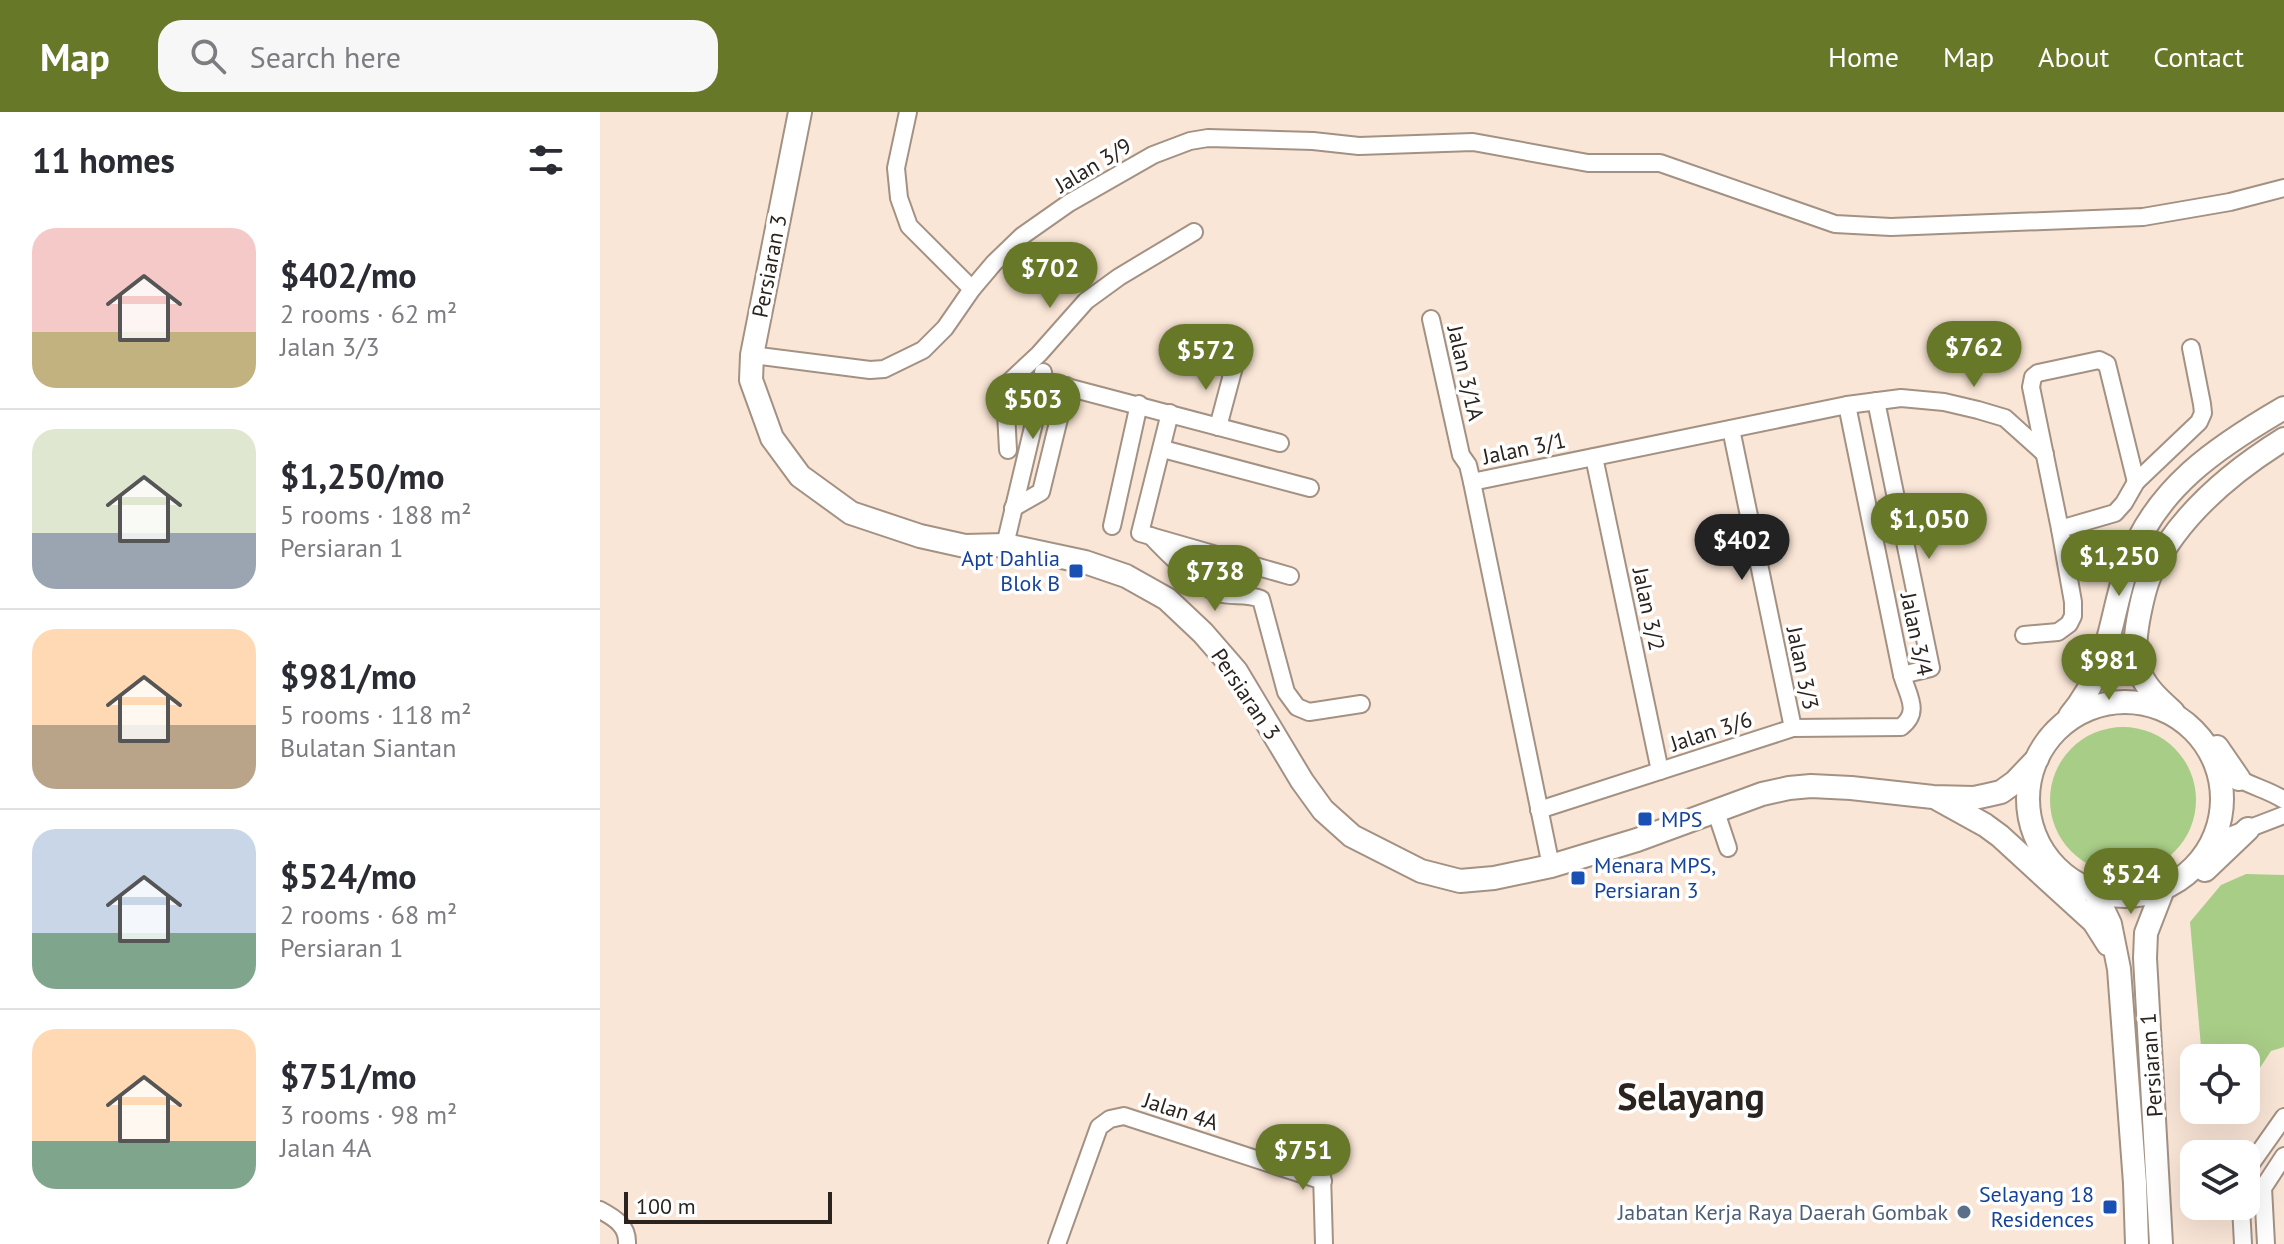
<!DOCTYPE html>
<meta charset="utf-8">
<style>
body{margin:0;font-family:"PT Sans",sans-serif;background:#f7f7f7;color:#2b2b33;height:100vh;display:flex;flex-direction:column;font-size:30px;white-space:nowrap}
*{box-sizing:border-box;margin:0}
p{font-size:26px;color:#7c7c81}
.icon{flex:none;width:44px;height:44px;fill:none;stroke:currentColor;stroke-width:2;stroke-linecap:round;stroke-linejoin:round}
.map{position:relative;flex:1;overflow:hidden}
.drawer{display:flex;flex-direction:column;background:#fff;width:600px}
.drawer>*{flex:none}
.buttons{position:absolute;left:1580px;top:932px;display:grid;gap:16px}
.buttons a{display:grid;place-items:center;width:80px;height:80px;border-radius:16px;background:#fff;box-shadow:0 8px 32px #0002;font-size:40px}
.scale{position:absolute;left:24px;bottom:20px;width:208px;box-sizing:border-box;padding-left:8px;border:4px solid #2b231e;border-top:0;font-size:22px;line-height:28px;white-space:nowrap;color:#2b231e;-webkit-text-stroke:6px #fff;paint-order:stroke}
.price{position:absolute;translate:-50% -68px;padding:0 18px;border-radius:28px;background:#677929;color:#fff;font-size:26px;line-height:52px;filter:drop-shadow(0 2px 4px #0008)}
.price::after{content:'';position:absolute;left:50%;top:48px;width:24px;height:18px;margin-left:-12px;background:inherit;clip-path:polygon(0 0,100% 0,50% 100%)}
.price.on{background:#222;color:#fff}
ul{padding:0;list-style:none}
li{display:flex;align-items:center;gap:24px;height:200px;padding:0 32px}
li+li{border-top:2px solid #e1e1e2}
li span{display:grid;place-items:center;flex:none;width:224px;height:160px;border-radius:24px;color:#555}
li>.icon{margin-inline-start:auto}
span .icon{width:96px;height:96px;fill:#fffc;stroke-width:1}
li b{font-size:34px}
h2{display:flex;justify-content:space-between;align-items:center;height:96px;padding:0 32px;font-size:34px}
header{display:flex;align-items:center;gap:48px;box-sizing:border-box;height:112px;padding:0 40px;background:#677929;color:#fff}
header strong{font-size:38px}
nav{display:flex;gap:44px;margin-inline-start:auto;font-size:28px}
.search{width:560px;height:72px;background:#f7f7f7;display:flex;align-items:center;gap:20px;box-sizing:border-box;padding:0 28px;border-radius:24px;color:#7c7c81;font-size:30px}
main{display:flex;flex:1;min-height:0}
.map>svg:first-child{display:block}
</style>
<header>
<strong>Map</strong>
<div class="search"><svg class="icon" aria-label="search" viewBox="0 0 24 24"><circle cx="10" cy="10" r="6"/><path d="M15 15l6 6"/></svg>Search here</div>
<nav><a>Home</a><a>Map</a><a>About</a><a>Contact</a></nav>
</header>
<main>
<section class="drawer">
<h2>11 homes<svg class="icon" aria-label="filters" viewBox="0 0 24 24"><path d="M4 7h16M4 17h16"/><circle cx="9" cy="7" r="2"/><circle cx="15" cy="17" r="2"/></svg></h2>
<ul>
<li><span style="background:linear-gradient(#f6c9c9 65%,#c2b280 0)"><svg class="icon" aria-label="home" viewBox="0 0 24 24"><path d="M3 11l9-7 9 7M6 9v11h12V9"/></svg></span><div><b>$402/mo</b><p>2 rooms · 62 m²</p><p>Jalan 3/3</p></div></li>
<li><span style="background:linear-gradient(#dfe7d0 65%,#9aa5b1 0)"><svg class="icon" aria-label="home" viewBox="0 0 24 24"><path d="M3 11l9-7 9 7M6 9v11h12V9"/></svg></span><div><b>$1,250/mo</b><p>5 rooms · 188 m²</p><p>Persiaran 1</p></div></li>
<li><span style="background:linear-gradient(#ffd9b3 60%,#b9a48a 0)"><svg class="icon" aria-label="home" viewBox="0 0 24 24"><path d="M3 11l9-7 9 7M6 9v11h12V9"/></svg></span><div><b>$981/mo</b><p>5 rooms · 118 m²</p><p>Bulatan Siantan</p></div></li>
<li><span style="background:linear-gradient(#c9d6e8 65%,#7fa58c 0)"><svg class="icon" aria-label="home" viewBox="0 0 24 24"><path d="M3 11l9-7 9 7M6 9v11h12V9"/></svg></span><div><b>$524/mo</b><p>2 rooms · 68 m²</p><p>Persiaran 1</p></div></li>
<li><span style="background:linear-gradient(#ffd9b3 70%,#7fa58c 0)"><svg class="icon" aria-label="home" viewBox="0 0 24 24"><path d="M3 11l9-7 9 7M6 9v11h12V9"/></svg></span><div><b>$751/mo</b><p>3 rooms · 98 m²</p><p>Jalan 4A</p></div></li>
</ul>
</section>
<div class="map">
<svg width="1684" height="1132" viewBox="0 0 1684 1132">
<rect width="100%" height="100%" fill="#fae6d7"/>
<g fill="#a8cd87">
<circle cx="1523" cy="688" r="73"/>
<path d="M1646 762 1684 763V935L1671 939 1646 977V946H1602L1590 810 1621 773Z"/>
</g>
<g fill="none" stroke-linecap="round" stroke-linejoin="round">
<defs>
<g id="street">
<path d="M308 0 296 56 299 86 309 114 372 177"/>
<path d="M831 207 861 343 868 353 872 370 951 754"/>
<path d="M152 243 270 258 284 257 323 238 345 216 372 177 394 151 422 124 469 91 553 43 590 29 608 26 713 29 759 34 873 30 988 51H1060L1235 112 1291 115 1543 105 1630 90 1684 76"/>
<path d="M444 269 680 331"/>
<path d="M1276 289 1331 556 1302 563"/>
<path d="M570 301 540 421 690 464"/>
<path d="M618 315 634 255"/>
<path d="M1131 317 1193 616"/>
<path d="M563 337 710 376"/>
<path d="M408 338 405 282 409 270 439 242 486 189 519 165 594 120"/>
<path d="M994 345 1060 659"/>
<path d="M872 370 1247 293 1301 286 1344 290 1378 298 1405 306 1445 342"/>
<path d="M413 396 441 380 467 274"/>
<path d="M512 414 539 292"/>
<path d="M1460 417 1515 401 1524 391 1536 370 1599 310 1603 301 1602 292 1591 236"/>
<path d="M551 424C563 437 602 476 618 481 632 485 647 481 661 487L686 580 697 595 709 600 761 592"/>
<path d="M405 433 444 269 443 260"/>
<path d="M1424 523 1458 520 1469 512 1473 504V490L1460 417 1431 275 1433 265 1438 261 1499 248 1507 252 1536 370"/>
<path d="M1631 662C1648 674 1668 677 1684 688"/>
<path d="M939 698 1193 616 1301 615C1321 600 1308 584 1302 563L1247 293"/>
<path d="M1116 700 1128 736"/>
<path d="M1611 731 1684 703"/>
<path d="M721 1026 724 1132"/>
<path d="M1646 1059 1684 1005"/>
<path d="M1641 1094 1643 1132"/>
<path d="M0 1098C15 1106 28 1114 27 1132"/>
<path d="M457 1132 499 1015 510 1007 524 1004 723 1069"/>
<path d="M1666 1132 1663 1076 1684 1044"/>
</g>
<g id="secondary">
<path d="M200 0 152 243 151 268 172 326 200 364 251 401 320 424 365 434 405 433 485 450 526 464 567 487 603 521 636 559 702 669 723 698 752 724 821 759 860 769 894 766 951 754 1037 728 1162 682 1189 676 1211 674 1251 676 1333 685 1374 686 1388 683 1401 680 1415 670 1437 647"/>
<circle cx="1525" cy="687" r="97"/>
<path d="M1573 600C1561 589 1548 578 1541 563 1533 545 1535 527 1538 509 1541 493 1544 476 1551 461 1579 403 1631 360 1684 327"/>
<path d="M1470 604C1512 552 1508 511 1528 452 1555 376 1617 335 1684 296"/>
<path d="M1617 635 1639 667"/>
<path d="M1338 687 1385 713 1400 724 1494 810 1508 832"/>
<path d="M1605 758 1648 717"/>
<path d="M1495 780 1510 812 1519 857 1535 1071 1537 1132"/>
<path d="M1561 1132 1545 846 1546 821 1563 777"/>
</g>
</defs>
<use href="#street" stroke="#a39183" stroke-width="20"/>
<use href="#secondary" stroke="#a39183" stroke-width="26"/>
<use href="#street" stroke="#fff" stroke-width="16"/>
<use href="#secondary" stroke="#fff" stroke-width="22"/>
</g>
<g fill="#1a4fb4" stroke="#fff" stroke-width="3">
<rect x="468" y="451" width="16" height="16" rx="4"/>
<rect x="1037" y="699" width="16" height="16" rx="4"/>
<rect x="970" y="758" width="16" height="16" rx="4"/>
<rect x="1502" y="1087" width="16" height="16" rx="4"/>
</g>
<circle fill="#5c6f8a" stroke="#fff" stroke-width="3" cx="1364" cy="1100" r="8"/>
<g text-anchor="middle" stroke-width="7" stroke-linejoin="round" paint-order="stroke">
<g font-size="22" fill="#2b231e" stroke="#fff">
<text transform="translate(493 53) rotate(-31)" y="8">Jalan 3/9</text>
<text transform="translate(169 154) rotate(-79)" y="8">Persiaran 3</text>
<text transform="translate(866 261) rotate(77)" y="8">Jalan 3/1A</text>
<text transform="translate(924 336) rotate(-12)" y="8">Jalan 3/1</text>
<text transform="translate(1049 497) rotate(78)" y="8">Jalan 3/2</text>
<text transform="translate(1317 522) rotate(78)" y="8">Jalan 3/4</text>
<text transform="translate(1203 556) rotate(78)" y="8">Jalan 3/3</text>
<text transform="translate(646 582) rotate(56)" y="8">Persiaran 3</text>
<text transform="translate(1111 619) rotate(-18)" y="8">Jalan 3/6</text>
<text transform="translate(1551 953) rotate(-94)" y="8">Persiaran 1</text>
<text transform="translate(581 999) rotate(18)" y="8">Jalan 4A</text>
</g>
<g font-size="22" fill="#164399" stroke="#fff" text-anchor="end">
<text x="460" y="454">Apt Dahlia<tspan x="460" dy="25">Blok B</tspan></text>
<text x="1061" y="715" text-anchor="start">MPS</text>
<text x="994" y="761" text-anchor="start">Menara MPS,<tspan x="994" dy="25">Persiaran 3</tspan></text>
<text x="1494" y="1090">Selayang 18<tspan x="1494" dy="25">Residences</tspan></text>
</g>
<g font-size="22" fill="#4e5e75" stroke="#fff" text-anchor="end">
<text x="1348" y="1108">Jabatan Kerja Raya Daerah Gombak</text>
</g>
<g font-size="38" font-weight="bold" fill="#2b231e" stroke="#fff">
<text x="1091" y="998">Selayang</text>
</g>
</g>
</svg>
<div class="buttons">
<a><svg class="icon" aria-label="locate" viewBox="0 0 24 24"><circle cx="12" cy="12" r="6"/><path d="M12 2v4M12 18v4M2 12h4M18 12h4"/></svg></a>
<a><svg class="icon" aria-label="layers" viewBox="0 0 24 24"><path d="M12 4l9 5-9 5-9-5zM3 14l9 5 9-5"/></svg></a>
</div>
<div class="scale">100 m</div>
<b class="price" style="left:450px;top:198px">$702</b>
<b class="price" style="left:1374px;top:277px">$762</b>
<b class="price" style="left:606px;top:280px">$572</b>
<b class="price" style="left:433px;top:329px">$503</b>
<b class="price" style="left:1329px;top:449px">$1,050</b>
<b class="price on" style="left:1142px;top:470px">$402</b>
<b class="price" style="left:1519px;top:486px">$1,250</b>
<b class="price" style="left:615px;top:501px">$738</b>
<b class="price" style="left:1509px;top:590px">$981</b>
<b class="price" style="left:1531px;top:804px">$524</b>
<b class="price" style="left:703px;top:1080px">$751</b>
</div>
</main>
